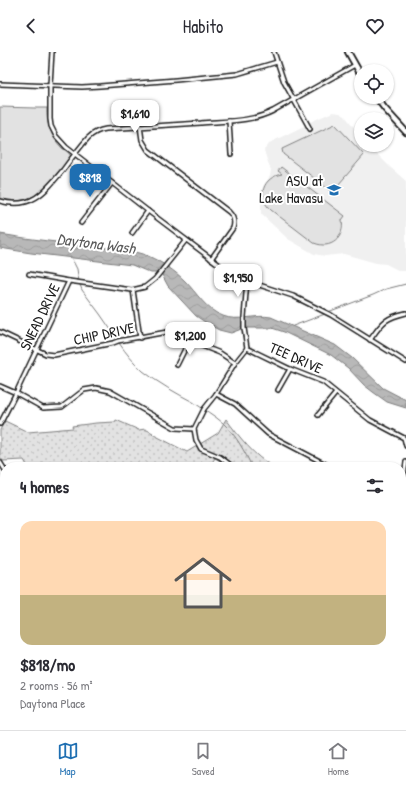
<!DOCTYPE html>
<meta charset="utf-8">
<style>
body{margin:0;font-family:"Patrick Hand",sans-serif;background:#f7f7f7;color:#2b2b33;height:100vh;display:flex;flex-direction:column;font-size:15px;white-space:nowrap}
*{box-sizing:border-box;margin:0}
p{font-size:13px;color:#7c7c81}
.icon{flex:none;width:22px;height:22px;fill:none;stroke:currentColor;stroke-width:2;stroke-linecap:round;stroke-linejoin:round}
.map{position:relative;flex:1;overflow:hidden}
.sheet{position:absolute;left:0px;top:410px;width:406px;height:268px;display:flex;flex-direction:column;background:#fff;border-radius:16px 16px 0 0;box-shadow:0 1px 3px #0004}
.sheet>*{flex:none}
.controls{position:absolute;left:354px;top:12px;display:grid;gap:8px}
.controls a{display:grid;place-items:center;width:40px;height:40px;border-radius:50%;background:#fff;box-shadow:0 1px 3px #0004;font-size:20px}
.price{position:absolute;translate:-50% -34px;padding:0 9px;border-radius:8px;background:#fff;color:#222;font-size:13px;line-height:26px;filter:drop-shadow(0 1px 2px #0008)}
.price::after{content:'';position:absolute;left:50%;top:24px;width:12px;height:9px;margin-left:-6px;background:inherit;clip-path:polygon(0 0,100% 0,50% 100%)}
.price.on{background:#1f6fb2;color:#fff}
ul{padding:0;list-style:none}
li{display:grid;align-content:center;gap:8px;height:212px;padding:0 20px}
li span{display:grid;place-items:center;height:124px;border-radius:12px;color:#555}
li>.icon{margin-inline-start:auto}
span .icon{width:72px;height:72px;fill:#fffc;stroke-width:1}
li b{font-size:17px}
h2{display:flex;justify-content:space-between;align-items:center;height:48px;padding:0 20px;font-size:17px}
header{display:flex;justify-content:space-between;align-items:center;height:52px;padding:0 20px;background:#fff;font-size:18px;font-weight:600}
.tab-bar{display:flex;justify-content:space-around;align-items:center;height:56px;border-top:1px solid #e1e1e2;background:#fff;font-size:11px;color:#7c7c81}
.tab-bar a{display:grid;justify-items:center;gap:2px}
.tab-bar .on{color:#1f6fb2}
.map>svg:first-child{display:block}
</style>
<header><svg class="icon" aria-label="back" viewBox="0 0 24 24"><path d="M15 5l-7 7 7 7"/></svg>Habito<svg class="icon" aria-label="heart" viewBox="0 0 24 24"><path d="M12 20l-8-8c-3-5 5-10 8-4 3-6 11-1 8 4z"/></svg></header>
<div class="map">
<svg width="406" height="678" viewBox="0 0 406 678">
<defs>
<pattern id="grass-dots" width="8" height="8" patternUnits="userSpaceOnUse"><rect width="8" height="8" fill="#e2e2e2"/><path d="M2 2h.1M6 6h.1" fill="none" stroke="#c1c1c1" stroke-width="1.8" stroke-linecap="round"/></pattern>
<pattern id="water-waves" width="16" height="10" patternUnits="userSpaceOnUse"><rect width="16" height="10" fill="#b8b8b8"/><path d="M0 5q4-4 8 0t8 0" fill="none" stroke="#9e9e9e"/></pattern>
</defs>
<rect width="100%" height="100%" fill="#fff"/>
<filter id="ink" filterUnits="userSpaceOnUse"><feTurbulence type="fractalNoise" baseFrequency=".025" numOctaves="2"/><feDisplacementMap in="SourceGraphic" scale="8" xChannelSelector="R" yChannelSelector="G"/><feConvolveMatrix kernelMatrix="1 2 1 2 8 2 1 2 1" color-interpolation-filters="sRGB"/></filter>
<g filter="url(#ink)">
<path fill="#f0f0f0" d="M333 60 340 61 345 64 361 84V93H368L391 116 406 129V219H400L386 212 376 211 344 202 325 204 314 202 288 187 261 162V141L264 133 270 124 271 118 266 105 264 98 271 90 304 74 310 70Z"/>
<g fill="url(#grass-dots)" stroke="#7f7f7f">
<path d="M226 367C239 384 254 405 274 415H230L215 406 209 415H28L24 408 3 409 0 405V378L5 369 28 380 73 376 72 374 96 371 115 370 116 368 139 378 145 377 153 381 152 382 187 400 218 381Z"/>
<path d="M401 442 406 443V544L401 571Z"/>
<path d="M0 537 5 541V603L2 599 0 598Z"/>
<path d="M5 625V643L0 644V626Z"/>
<path d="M13 673H305L307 678H0V677Z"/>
<path d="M327 673H348L349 675 340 678H330Z"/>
</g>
<g fill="#e2e2e2" stroke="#7f7f7f">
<path d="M0 55 35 56H47C46 71 51 85 62 96 66 99 69 100 71 105 51 130 37 156 0 147Z"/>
<path d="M335 72 364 103 332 140 283 102 282 97Z"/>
<path d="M281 115 345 164 342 168C345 186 331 198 314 191L271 158C256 145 263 125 282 122L278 119Z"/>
</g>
<g fill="url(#water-waves)" stroke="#7a7a7a">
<path d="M0 182C33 188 67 191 100 195 115 197 133 198 148 204 162 210 175 219 185 229 197 241 206 258 223 264 237 270 256 262 271 265L335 293 352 306 383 336 406 348V356L387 350 373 340 364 333 348 316 331 303 284 280 272 276H244L231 281 219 278 208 272 196 264 168 234 161 221H151L132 213 31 201 0 196Z"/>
<path d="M0 550 5 553V569H2L0 568Z"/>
</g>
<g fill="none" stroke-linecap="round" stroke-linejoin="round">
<g stroke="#7a7a7a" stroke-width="1">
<path d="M72 207 77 217 79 230 82 238 100 262 118 288"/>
<path d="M328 260 373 243 386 237 406 232"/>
<path d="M293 274 325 262"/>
<path d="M119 291C126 301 134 311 143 319 158 331 176 341 193 350 203 357 214 363 223 371 236 383 245 400 252 415"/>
</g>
<defs>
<g id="street">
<path d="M52 0 50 33V67L51 74 56 84 66 95 148 159 221 214 247 229 293 244 331 263 406 310"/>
<path d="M274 0 284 30 310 77"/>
<path d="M0 32 82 35 100 34 176 28 237 22 277 10"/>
<path d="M229 69 231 102"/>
<path d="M140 74 142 88 148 98 229 160C234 165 235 170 233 176L211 207"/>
<path d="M0 149C31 158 45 140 63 118 71 107 79 96 88 86 93 81 99 78 106 77 138 75 169 73 201 71 224 69 252 70 273 59L355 13"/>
<path d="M81 171 112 131"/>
<path d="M132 181 148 159"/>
<path d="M29 222 69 229"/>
<path d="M247 229 244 265V276L247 296"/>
<path d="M133 238 140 286"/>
<path d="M0 280 46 302 54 303 113 291 118 289 167 280 220 301 235 311"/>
<path d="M370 288C382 271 384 266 406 261"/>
<path d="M247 296 290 317 323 330 370 368 404 386 406 394"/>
<path d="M177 313 189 289"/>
<path d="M0 334 16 341 43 356 62 355 84 338 96 336 110 339 175 376 194 377"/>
<path d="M278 338 290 317"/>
<path d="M216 342 235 352 268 382 331 415"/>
<path d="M318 363 336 341"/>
<path d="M0 372 16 341 69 229 132 238 145 235 155 227 186 188"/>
<path d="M0 410 5 418"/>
<path d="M233 415 220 405 201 397 196 388 194 377 204 357 216 342 235 311 247 296"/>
<path d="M404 424 406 410"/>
<path d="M0 511 5 516"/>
<path d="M0 521 5 517"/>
<path d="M0 620H2"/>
<path d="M324 673 326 678"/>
</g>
<g id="secondary">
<path d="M348 0 361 23"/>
<path d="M376 45 385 57 406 80"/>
<path d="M401 600 406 575"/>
<path d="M401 641 406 643"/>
<path d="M351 678 361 673"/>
</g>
</defs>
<use href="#street" stroke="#1c1c1c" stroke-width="6"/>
<use href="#secondary" stroke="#1c1c1c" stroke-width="8"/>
<use href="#street" stroke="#fff" stroke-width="3"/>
<use href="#secondary" stroke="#fff" stroke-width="4.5"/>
</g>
</g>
<defs>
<symbol id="university-bare" viewBox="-9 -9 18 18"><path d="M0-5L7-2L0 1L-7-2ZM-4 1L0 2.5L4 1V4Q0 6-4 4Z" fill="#1f6fb2" stroke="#fff" stroke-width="2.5" paint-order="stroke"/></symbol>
</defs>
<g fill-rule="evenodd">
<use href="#university-bare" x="324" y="128" width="20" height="20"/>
</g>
<g text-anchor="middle" stroke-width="4" stroke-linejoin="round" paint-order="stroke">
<g font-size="15" fill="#1c1c1c" stroke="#fff" text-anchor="end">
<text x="323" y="134">ASU at<tspan x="323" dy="17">Lake Havasu</tspan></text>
</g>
<g font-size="15" fill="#1c1c1c" stroke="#fff">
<text transform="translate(40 265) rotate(-64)" y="5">SNEAD DRIVE</text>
<text transform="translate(104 282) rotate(-12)" y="5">CHIP DRIVE</text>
<text transform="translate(296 306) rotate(24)" y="5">TEE DRIVE</text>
</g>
<g font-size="16" font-style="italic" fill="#5a5a5a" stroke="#fff">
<text transform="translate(96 191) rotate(7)" y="6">Daytona Wash</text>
</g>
</g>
</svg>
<div class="controls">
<a><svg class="icon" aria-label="locate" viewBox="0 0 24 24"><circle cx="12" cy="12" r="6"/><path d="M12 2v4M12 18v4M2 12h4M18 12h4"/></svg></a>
<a><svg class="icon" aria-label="layers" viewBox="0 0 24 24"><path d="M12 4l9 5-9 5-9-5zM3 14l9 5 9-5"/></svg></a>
</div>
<b class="price" style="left:135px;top:82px">$1,610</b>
<b class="price on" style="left:90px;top:146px">$818</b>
<b class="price" style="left:238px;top:246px">$1,950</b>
<b class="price" style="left:190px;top:304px">$1,200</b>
<section class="sheet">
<h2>4 homes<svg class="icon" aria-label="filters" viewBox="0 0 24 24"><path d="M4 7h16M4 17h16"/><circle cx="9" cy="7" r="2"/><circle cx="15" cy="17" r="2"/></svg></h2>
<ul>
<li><span style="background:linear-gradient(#ffd9b3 60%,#c2b280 0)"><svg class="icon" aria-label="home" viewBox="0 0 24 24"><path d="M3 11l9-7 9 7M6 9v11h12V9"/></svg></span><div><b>$818/mo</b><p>2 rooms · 56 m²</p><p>Daytona Place</p></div></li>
</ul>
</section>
</div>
<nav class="tab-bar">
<a class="on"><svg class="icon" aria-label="map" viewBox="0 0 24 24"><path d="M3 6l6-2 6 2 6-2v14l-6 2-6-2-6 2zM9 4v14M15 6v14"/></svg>Map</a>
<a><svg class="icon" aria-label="saved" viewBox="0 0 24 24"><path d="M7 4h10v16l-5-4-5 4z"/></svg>Saved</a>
<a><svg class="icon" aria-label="home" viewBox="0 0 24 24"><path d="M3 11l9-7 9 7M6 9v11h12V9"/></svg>Home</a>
</nav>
